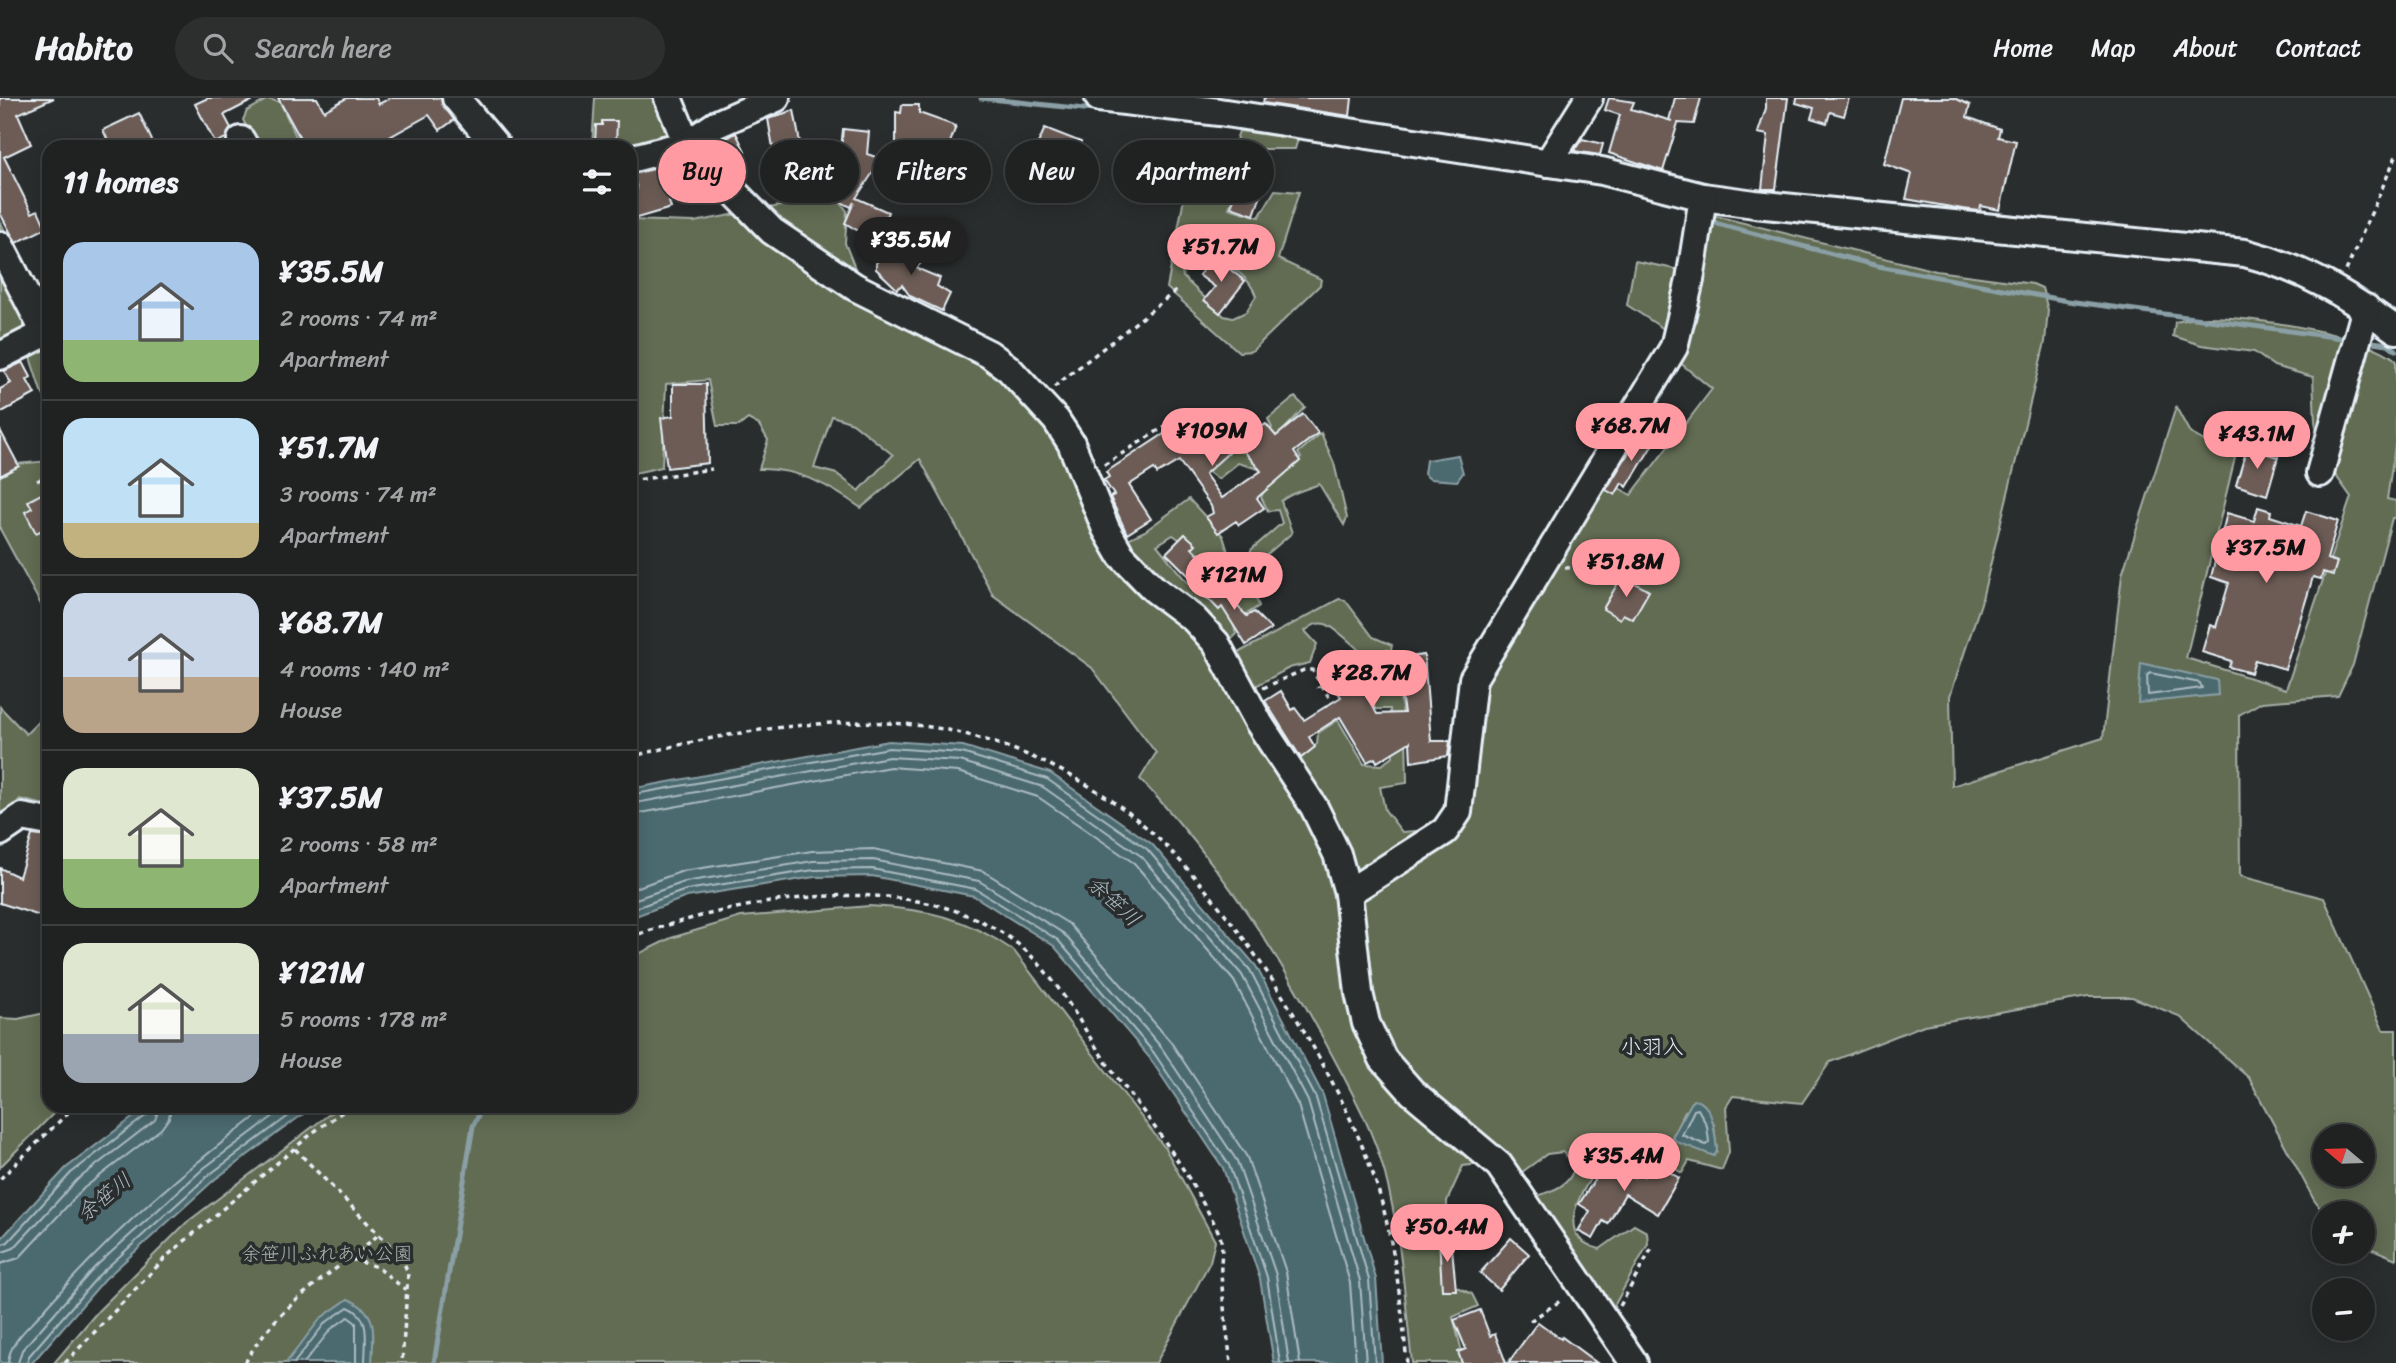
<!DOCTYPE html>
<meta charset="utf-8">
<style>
body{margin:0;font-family:Sriracha,"Klee One",sans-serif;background:#2d2f2f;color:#f1f3f6;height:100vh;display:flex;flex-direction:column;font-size:26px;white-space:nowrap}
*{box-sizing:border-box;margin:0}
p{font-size:23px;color:#a2a4a5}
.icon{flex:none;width:38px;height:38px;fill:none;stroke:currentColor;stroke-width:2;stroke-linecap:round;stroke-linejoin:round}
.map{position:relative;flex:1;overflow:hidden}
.drawer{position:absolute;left:42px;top:42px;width:595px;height:973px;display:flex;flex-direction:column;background:#202222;border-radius:21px;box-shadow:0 4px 18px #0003,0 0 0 2px #3d3f40}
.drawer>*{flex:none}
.guide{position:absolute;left:658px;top:42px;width:665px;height:63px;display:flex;gap:14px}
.needle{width:46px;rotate:289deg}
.tools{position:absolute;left:2312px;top:1026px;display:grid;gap:14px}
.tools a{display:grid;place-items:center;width:63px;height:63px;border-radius:50%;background:#202222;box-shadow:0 4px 18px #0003,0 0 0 2px #3d3f40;font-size:35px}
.price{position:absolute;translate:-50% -60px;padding:0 16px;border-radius:24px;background:#ff9aa2;color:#111;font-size:23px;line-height:46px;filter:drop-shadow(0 2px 4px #0008)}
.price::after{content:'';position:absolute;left:50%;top:42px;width:21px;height:16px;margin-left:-10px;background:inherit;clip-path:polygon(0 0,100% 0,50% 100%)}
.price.active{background:#222;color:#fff}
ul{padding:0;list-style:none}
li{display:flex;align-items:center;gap:21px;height:175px;padding:0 21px}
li+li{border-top:2px solid #3d3f40}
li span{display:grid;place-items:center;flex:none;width:196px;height:140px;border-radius:21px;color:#555}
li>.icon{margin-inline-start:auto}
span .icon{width:84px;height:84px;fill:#fffc;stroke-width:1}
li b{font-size:30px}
h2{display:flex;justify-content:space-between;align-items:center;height:84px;padding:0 21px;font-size:30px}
.pill{padding:0 24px;border-radius:32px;background:#202222;box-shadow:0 4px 18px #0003,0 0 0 2px #3d3f40;font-size:24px;line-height:63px}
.pill.active{background:#ff9aa2;color:#111}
header{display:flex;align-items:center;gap:42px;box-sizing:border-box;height:98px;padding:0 35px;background:#202222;border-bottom:2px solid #3d3f40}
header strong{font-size:33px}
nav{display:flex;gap:38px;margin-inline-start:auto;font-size:24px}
.search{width:490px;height:63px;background:#2d2f2f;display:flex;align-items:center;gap:18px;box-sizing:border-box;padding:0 24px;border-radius:38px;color:#a2a4a5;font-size:26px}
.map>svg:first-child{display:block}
</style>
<header>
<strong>Habito</strong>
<div class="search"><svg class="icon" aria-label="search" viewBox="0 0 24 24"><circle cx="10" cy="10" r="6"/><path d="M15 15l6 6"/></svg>Search here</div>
<nav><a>Home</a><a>Map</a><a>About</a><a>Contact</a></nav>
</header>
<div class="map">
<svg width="2396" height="1265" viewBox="0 0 2396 1265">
<rect width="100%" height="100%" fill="#2a2d2e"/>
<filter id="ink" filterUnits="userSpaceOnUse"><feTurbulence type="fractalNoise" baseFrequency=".0143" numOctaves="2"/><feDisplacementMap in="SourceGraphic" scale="14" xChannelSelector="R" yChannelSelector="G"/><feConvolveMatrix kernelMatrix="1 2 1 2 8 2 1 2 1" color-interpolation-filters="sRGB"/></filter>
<g filter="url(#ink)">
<g fill="#626c53" stroke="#a5aea6" stroke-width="2" fill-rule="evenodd">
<path d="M595 0H656L675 43 630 49H592Z"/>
<path d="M268 1 280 4 301 49H257L243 22 247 13Z"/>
<path d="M1239 33 1298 41 1295 51H1260L1254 63 1245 61 1229 110 1259 119 1275 92 1299 94 1278 161 1321 181 1320 187 1252 253 1239 254 1167 190 1187 84 1219 93ZM1193 150C1216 166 1245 167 1256 198L1246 214 1233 220 1224 218 1183 179 1181 168Z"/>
<path d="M823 100 838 101 847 113 845 145 862 188 979 257 1045 318 1108 450 1145 433 1189 401 1223 438 1228 454 1244 463 1252 451 1282 425 1278 412 1268 413 1261 399 1271 380 1262 372 1238 365 1218 381 1207 373 1233 347 1242 354 1272 330 1268 321 1295 299 1305 309 1276 340 1282 374 1301 360 1298 355 1321 335 1334 365 1347 420 1344 427 1319 386C1305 392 1294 393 1281 403L1292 435 1265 458 1251 487 1259 508 1233 525 1236 536 1231 541 1222 540 1271 653 1305 655 1317 646 1318 635 1338 622 1364 666 1382 667 1393 658 1390 611H1375C1370 597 1379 582 1372 567 1368 559 1334 528 1325 526 1317 524 1311 528 1305 533L1317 546 1310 565 1289 570 1252 590 1234 557 1339 501 1345 502 1373 539 1392 547 1391 552 1377 553 1381 581 1385 585 1397 584 1406 632 1407 685 1380 689 1385 712 1402 734 1431 732 1445 723 1477 597 1600 379 1631 397 1712 291 1673 259 1703 127 1716 118 1936 173 2033 186 2042 190 2048 212 2045 244 1981 505 1950 598 1952 688 2103 640 2122 477 2176 309 2190 335 2235 360 2186 560 2286 591 2351 399 2322 358 2315 324 2313 279 2274 268 2254 254 2201 247 2173 238 2175 224C2187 222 2200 218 2212 219 2256 220 2363 235 2396 262V341L2387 401 2396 403V420H2392L2353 567 2338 598 2262 604 2239 617 2240 778 2324 800 2383 932H2396V1161L2363 1147 2362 1115H2324L2314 1102 2249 980 2179 918 2132 899H2088L1924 927 1830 964 1802 1005 1733 998 1726 1009 1729 1054 1722 1072 1689 1063 1682 1075 1663 1064 1633 1067 1606 1057C1588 1084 1546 1138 1600 1151L1634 1127 1647 1134 1648 1146 1613 1210 1531 1100C1551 1093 1569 1090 1575 1068L1563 1054 1547 1056 1518 1077 1505 1063 1463 1068 1447 1103 1448 1185 1472 1196 1478 1208 1453 1219 1465 1265H1412C1405 1202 1401 1137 1385 1076 1373 1032 1352 994 1331 955 1279 856 1217 762 1140 681L1156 655 1092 570 993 497 920 361 861 410C830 388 798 370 759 371L768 342 759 327 748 321 739 328H717L708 282 666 286 662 369 630 376V122L694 124ZM832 318 853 325 893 357 859 393 837 376 814 370ZM1173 437 1216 467 1244 475 1242 493 1235 507C1202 514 1177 470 1157 447ZM1704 1007 1714 1027 1717 1053 1714 1057 1672 1039 1685 1013ZM2324 1038H2362V1076H2324Z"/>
<path d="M0 123 49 220V306L41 293 23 238 0 249Z"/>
<path d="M1635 163 1685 173 1670 235 1627 207Z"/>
<path d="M0 361 5 367 49 363V529L45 514 0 431Z"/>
<path d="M0 609 26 636 49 613V708L20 701 0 724Z"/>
<path d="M869 808C926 811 966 819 1014 853L1165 1050 1215 1143 1210 1164 1156 1265H54L98 1213 186 1125 340 1008H630V860L671 840 741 819Z"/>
<path d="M49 914V1008H61L0 1069V920L18 921Z"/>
</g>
<g fill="#4c6a6f" stroke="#8aa0a6" stroke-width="2">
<path d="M1458 357 1463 375 1457 383 1430 381 1424 376 1426 362Z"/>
<path d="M2141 565 2217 582 2218 597 2138 605Z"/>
<path d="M889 643 963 648 1050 675 1152 746 1256 868 1323 997 1376 1181 1382 1265H1274L1260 1181 1223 1070 1149 959 1054 848 974 798 872 778 815 779 687 799 630 820V691Z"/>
<path d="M1693 1002C1714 1003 1715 1037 1717 1053L1714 1058 1677 1044 1672 1039Z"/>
<path d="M148 1008H314L214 1082 105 1181 32 1265H0V1142L66 1070Z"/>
<path d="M348 1201C380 1215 373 1235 372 1265H286L321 1220Z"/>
</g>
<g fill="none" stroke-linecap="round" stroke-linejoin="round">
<g stroke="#aabbc1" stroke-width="2">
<path d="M2150 575 2200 585 2202 590 2148 597 2147 578Z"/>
<path d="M630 697 889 650 962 655 1047 681 1147 751 1250 872 1316 1000 1369 1182 1375 1265"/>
<path d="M630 706 889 659 960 663 1043 689 1141 758 1242 877 1308 1003 1360 1183 1366 1265"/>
<path d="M630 717 890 669 958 674 1038 699 1134 765 1234 883 1298 1007 1350 1185 1356 1265"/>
<path d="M630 792 683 773 812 753 873 751 983 773 1069 826 1170 943 1247 1059 1286 1174 1300 1265"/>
<path d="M630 803 685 784 813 763 873 762 979 783 1063 835 1161 949 1237 1063 1276 1177 1289 1265"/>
<path d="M630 812 686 792 814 772 872 771 976 791 1058 842 1154 955 1229 1067 1267 1179 1280 1265"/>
<path d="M1698 1011 1707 1028 1709 1044 1706 1047 1682 1037 1694 1012Z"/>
<path d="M0 1147 8 1144 71 1075 148 1016 151 1008"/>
<path d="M0 1155 14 1150 77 1082 155 1022 160 1008"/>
<path d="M0 1166 19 1160 84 1090 161 1031 169 1020 171 1008"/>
<path d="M8 1265C9 1244 30 1228 43 1213 110 1135 187 1069 270 1008"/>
<path d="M18 1265 22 1252 95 1169 204 1070 287 1008"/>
<path d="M27 1265 29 1258 100 1176 209 1077 302 1008"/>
<path d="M294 1265 325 1225 348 1209C372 1218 365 1243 365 1265"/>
<path d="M304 1265 331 1231 348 1219 356 1225V1265"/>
</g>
<g stroke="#8aa0a6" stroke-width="5">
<path d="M981 0 1103 13"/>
<path d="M1400 55 1539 76"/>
<path d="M1590 84 1635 95"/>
<path d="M1707 119 1718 126 1878 168 2068 203 2349 241"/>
<path d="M2365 243 2388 246 2396 252"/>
<path d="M434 1265 473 1028 483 1008"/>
</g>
</g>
<g fill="#6c5b54" stroke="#e8f1f8" stroke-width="2" fill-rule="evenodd">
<path d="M0 0H54L18 16 31 46 4 59 32 115 38 112 46 130 16 145 0 115Z"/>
<path d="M208 0H257L224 17 231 30 226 40 215 45 195 6Z"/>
<path d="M278 0H317L324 13 347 0H376L379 6 390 0H441L454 22 440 32 429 17 388 40 393 49H305Z"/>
<path d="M1264 0H1352L1350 18 1263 5Z"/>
<path d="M1609 0 1634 4 1631 11 1672 23 1669 22 1675 0H1701L1694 26 1678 25 1663 73 1609 55 1620 17 1605 12Z"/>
<path d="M1766 0H1788L1776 91H1762L1768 37 1758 35 1766 10Z"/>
<path d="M1797 0H1849L1844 18 1830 14 1827 25 1811 20 1814 10 1796 5Z"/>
<path d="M1901 0H1954L1970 7 1967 19 2000 31 1998 39 2016 43 2000 112 1981 108 1980 113 1962 111 1906 101 1912 76 1884 66Z"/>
<path d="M902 7H919V15L956 28 936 84 896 70V14L901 15Z"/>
<path d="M794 12 800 45 773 50 768 21Z"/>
<path d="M139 15 155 49H111L103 32Z"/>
<path d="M602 23H617L616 46 595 45 596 27H602Z"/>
<path d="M1045 30 1081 44 1068 82 1054 77 1052 82 1046 80 1041 94 1020 85Z"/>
<path d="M843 31 869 34 867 56 882 61 856 100 888 114 878 138 864 132 862 135 845 125 854 104 851 109 839 103 848 79 843 76 849 52 841 51Z"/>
<path d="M736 35 745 53 735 58 738 65 731 69 712 49Z"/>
<path d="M1582 41 1603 46 1600 57 1574 53Z"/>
<path d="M1240 63 1269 74 1254 117 1231 109 1238 88 1232 86Z"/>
<path d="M678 65 682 76 691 74 696 92 679 98 680 101 669 104 671 110 630 122V93L637 91 633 76Z"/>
<path d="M898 143 921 165 916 170 940 180 937 188 950 196 942 213 910 198 902 187 897 191 876 171V165Z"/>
<path d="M1214 159 1245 183 1220 215 1204 202 1215 189 1199 177Z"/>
<path d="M23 264 31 279 27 282 35 296 0 315V291L11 285 4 273Z"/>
<path d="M673 286H706L708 365 667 370 661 320 673 318Z"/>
<path d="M1205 311 1238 343 1266 326 1276 338 1303 316 1318 335 1294 354 1300 363 1257 400 1264 410 1239 427 1236 423 1218 435 1206 419 1213 415 1211 408 1179 363 1157 376 1154 371 1129 387 1151 421 1127 436 1110 399 1114 397 1104 382 1109 379 1106 374 1179 326 1184 331ZM1238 346 1261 373 1222 400 1205 376Z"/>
<path d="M1643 331 1650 336 1646 342 1652 348 1627 389 1622 385 1615 397 1606 392Z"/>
<path d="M0 332 19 368 0 378Z"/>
<path d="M2247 350 2278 359 2267 397 2236 387Z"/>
<path d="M43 395 49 406V429L36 435 25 414 32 410 28 403Z"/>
<path d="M2258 409 2271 413 2270 418 2301 428 2306 413 2338 423 2327 461 2337 464 2333 477 2323 474 2321 481 2313 479 2285 571 2255 562 2251 575 2229 569 2231 563 2202 554 2210 527 2216 529 2229 485 2211 479 2227 415 2254 423Z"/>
<path d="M1185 436 1196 446 1192 450 1211 470 1196 485 1166 455Z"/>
<path d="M1206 477 1247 518 1254 514 1271 531 1246 547 1222 509 1219 512 1196 488Z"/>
<path d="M1622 478 1649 493 1633 521 1623 516 1620 521 1603 511Z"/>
<path d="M1387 552 1388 562 1424 557 1431 643H1450L1448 658 1411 664 1410 644 1377 664 1375 660 1367 664 1340 619 1309 639 1315 649 1301 660 1265 603 1281 593 1292 612 1295 610 1304 622 1341 599 1334 588 1319 589 1372 554ZM1399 582 1404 615 1377 616 1360 585Z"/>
<path d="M32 737 49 739V791L40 818 0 805V770L19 779Z"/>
<path d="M1608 1061 1634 1079 1637 1074 1644 1078 1652 1063 1679 1080 1658 1116 1625 1096 1608 1126 1603 1123 1593 1141 1578 1133 1590 1113 1579 1106Z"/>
<path d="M1451 1139 1456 1192H1442L1439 1140Z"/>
<path d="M1511 1140 1529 1156 1499 1192 1480 1175Z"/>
<path d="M1480 1212 1490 1238 1495 1236 1506 1265H1462L1458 1254 1466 1251 1454 1222Z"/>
<path d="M1538 1224 1561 1241 1562 1239 1597 1265H1508Z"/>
</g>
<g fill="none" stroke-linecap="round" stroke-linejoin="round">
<defs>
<g id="minor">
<path d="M456 0 497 49"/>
<path d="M668 0 687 46 772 133 855 189 989 256 1009 271 1056 322 1071 345 1106 431 1121 457 1154 491 1194 521 1216 545 1259 625 1314 709 1337 756 1348 795 1359 895 1366 925 1383 961 1412 994 1499 1067 1634 1265"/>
<path d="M1099 0 1219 14 1602 73 1703 99 1755 106 2245 155C2305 171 2346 196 2396 232"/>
<path d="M241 42 245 49"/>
<path d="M630 61 687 46 717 26 776 0"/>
<path d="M1548 65 1589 0"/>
<path d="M0 147 45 235"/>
<path d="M0 258 49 233"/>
<path d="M2320 375 2366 210"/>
<path d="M0 734 22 719 49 724"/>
<path d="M1348 795 1445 733 1458 714 1473 581 1674 249 1690 182 1703 99"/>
</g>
</defs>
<use href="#minor" stroke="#e8f1f8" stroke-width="32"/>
<g stroke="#e8f1f8" stroke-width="3.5" stroke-dasharray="5 5" stroke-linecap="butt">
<path d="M2346 173 2396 58"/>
<path d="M1054 289 1177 192"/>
<path d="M1104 367 1175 322"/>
<path d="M37 383 49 377"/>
<path d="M630 383 712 371"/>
<path d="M1565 470 1629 468 1643 474"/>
<path d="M1263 590 1304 572H1312L1332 604"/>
<path d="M630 659C728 633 856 611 957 634 1019 649 1079 677 1129 715 1225 790 1340 973 1377 1088 1395 1146 1401 1205 1407 1265"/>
<path d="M630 839C742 801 917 765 1019 847 1059 879 1083 933 1113 974 1144 1014 1173 1052 1198 1096 1205 1110 1215 1124 1220 1138 1224 1151 1220 1163 1221 1175 1223 1205 1227 1235 1231 1265"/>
<path d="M295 1051 402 1160 408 1175 402 1265"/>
<path d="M0 1081 75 1008"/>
<path d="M351 1161 377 1169 406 1192"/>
<path d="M1620 1208 1653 1148"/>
<path d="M1530 1223 1563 1201"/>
<path d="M65 1265 167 1158 315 1033 351 1008"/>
<path d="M245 1265C275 1208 330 1178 377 1138"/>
</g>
<use href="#minor" stroke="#2a2d2e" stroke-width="26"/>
</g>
</g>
<g text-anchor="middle" stroke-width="7" stroke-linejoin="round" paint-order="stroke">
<g font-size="19" fill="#acb5ae" stroke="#2a2d2e">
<text x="327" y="1162">余笹川ふれあい公園</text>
</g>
<g font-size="21" font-style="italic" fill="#aabbc1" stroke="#2a2d2e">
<text transform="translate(1114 803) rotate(43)" y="7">余笹川</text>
<text transform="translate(104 1099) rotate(-39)" y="7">余笹川</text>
</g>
<g font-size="21" fill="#e8f1f8" stroke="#2a2d2e">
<text x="1652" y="956">小羽入</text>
</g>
</g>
</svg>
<div class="tools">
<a><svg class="needle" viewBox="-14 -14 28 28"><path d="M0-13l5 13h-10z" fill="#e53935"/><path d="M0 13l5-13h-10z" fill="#a2a4a5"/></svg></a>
<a>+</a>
<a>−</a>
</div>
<b class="price active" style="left:911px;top:179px">¥35.5M</b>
<b class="price" style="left:1221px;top:186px">¥51.7M</b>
<b class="price" style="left:1631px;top:365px">¥68.7M</b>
<b class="price" style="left:1212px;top:370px">¥109M</b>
<b class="price" style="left:2257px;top:373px">¥43.1M</b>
<b class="price" style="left:2266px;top:487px">¥37.5M</b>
<b class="price" style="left:1626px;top:501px">¥51.8M</b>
<b class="price" style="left:1234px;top:514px">¥121M</b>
<b class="price" style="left:1372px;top:612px">¥28.7M</b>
<b class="price" style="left:1624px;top:1095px">¥35.4M</b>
<b class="price" style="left:1447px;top:1166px">¥50.4M</b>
<div class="guide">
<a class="pill active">Buy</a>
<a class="pill">Rent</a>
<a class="pill">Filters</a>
<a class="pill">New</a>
<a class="pill">Apartment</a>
</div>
<section class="drawer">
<h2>11 homes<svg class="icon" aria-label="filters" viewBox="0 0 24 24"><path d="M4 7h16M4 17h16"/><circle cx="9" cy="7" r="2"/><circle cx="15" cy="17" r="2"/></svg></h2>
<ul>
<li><span style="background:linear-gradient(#a9c7e8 70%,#8fb573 0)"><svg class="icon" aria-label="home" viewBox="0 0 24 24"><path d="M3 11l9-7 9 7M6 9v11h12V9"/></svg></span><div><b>¥35.5M</b><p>2 rooms · 74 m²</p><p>Apartment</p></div></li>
<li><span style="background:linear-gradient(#bfe0f5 75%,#c2b280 0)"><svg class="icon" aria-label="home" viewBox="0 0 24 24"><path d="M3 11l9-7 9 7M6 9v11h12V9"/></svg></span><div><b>¥51.7M</b><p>3 rooms · 74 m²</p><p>Apartment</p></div></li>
<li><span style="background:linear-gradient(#c9d6e8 60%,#b9a48a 0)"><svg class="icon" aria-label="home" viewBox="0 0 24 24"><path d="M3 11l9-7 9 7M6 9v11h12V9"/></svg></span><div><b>¥68.7M</b><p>4 rooms · 140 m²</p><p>House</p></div></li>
<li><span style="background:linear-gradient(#dfe7d0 65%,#8fb573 0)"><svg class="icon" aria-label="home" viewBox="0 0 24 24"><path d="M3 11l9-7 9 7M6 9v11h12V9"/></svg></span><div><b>¥37.5M</b><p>2 rooms · 58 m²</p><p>Apartment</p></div></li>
<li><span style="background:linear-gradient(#dfe7d0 65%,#9aa5b1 0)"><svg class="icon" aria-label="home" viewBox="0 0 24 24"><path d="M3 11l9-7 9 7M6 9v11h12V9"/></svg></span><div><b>¥121M</b><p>5 rooms · 178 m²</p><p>House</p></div></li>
</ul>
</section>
</div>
